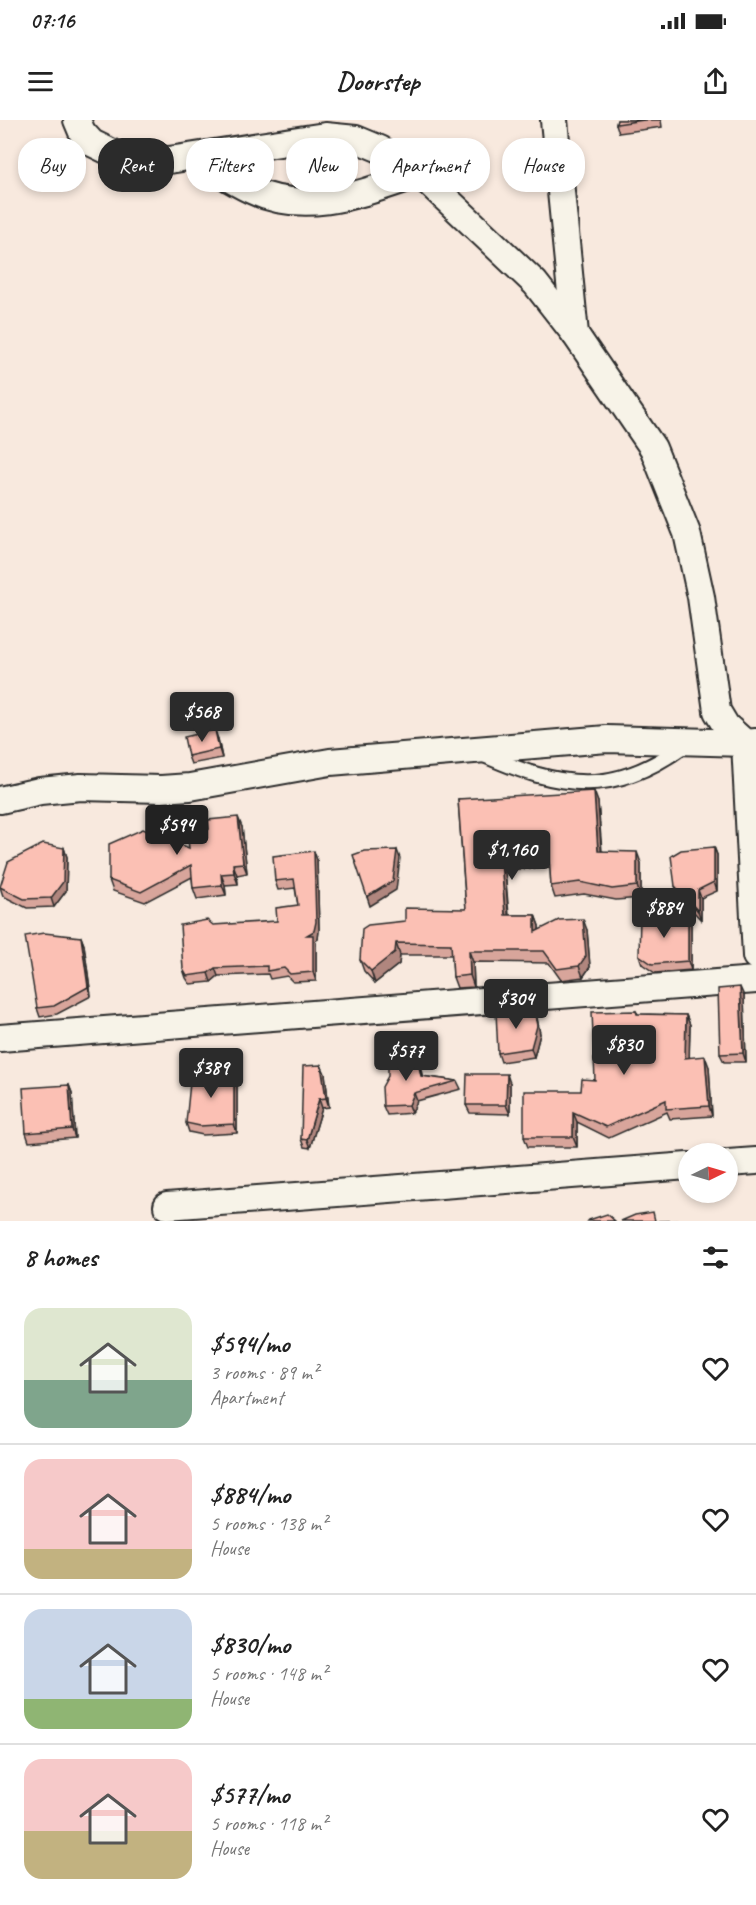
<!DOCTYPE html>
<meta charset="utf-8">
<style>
body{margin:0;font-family:Caveat,sans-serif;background:#f6f6f6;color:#222;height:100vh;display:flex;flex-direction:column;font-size:22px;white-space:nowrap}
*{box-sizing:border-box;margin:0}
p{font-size:20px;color:#767676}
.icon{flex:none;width:33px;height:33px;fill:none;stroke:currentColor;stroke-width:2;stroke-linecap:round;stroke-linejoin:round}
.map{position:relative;height:1101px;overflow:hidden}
.side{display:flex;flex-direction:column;background:#fff;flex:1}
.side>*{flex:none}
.top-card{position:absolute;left:18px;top:18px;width:720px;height:54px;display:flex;gap:12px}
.needle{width:39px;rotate:85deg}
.fabs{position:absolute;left:678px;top:1023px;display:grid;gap:12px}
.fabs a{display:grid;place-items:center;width:60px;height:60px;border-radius:50%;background:#fff;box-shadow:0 3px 9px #0003;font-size:30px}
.price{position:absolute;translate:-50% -51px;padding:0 14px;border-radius:6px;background:#2b2b2b;color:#fff;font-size:20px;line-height:39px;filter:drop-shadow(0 2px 3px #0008)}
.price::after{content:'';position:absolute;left:50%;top:36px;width:18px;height:14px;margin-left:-9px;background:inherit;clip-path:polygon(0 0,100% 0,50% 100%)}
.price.on{background:#222;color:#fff}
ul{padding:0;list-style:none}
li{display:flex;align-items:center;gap:18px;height:150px;padding:0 24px}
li+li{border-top:2px solid #e0e0e0}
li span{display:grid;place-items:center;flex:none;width:168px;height:120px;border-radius:18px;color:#555}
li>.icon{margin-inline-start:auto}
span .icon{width:72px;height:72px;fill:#fffc;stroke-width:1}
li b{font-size:26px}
h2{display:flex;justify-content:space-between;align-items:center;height:72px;padding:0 24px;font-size:26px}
.pill{padding:0 21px;border-radius:24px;background:#fff;box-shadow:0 3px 9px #0003;font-size:21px;line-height:54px}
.pill.on{background:#2b2b2b;color:#fff}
.status{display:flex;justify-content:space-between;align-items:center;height:42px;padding:0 30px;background:#fff;direction:ltr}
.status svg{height:16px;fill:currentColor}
header{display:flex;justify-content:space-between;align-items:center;height:78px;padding:0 24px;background:#fff;font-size:27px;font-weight:600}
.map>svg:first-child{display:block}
</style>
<div class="status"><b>07:16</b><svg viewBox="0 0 49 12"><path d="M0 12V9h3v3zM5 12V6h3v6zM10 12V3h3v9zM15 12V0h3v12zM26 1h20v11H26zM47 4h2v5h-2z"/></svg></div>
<header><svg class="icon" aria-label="menu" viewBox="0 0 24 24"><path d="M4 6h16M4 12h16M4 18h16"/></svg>Doorstep<svg class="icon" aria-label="share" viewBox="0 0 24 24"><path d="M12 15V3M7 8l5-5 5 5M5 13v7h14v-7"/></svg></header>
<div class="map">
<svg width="756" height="1101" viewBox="0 0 756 1101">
<rect width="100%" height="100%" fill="#f8e9de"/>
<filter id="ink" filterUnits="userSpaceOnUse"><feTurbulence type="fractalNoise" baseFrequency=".0167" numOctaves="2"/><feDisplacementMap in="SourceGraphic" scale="12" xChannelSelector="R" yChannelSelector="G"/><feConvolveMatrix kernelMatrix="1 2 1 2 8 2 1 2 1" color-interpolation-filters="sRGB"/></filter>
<g filter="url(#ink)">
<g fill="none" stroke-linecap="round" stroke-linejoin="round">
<defs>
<path id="service" d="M482 634C560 669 615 678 687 623"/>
<g id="minor">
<path d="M77 0 82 12 92 23 123 38 169 40 325 16 356 19 380 29 420 54 535 163 575 214 653 328 687 413 701 477 717 591 726 606 745 623"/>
<path d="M554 0 575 214"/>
<path d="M195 37C213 48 231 61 251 70 308 97 365 72 420 54"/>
<path d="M756 622 745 623 756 836"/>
<path d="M0 680 40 671 81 667 161 669 190 667 330 642 607 619 745 623"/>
<path d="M0 918 756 860"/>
<path d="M728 1043 756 1041"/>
<path d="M167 1086 688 1046"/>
</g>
</defs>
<use href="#service" stroke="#2b2b2b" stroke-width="18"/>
<use href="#minor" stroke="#2b2b2b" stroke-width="30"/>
<use href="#service" stroke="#f7f3e8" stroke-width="14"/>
<use href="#minor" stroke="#f7f3e8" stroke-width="26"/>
</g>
<g fill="#d8a59b" stroke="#2b2b2b" stroke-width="1.5">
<path d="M617 0H661L662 7 619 13 616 4Z"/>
<path d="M218 619 222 638 191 644 188 636Z"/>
<path d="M458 679 598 682 602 731 641 743V778L616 780 584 774 555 778 551 766 550 747 505 750 509 795H535L539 806V810H587L590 847 583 857 561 860 549 843 473 842 474 867 457 868 453 857 452 835H400L399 844 375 863 364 851 360 840 405 801 466 789Z"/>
<path d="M242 707 247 753 237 755 238 764 225 765 226 775 197 779 193 768 192 757 145 782 113 771 109 760Z"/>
<path d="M714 727 717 735V771L701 778V800L678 774 675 766Z"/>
<path d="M64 728 67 737 66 771 54 787 27 788 3 776 0 767Z"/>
<path d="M317 740 319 810 318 819 315 821 316 823V861L293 862 287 856 270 859 268 854 218 856 211 862 190 864 186 858 183 849 277 801 298 785 295 768 278 770 275 761Z"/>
<path d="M691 805V850L655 853 642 844 639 835Z"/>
<path d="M81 817 84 825 91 876 57 894 40 897 37 888Z"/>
<path d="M744 876 746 942H724L720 934Z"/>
<path d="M636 891 638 894 686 895 690 905 689 937 709 947 712 996 670 999 667 992 609 1018 577 1002V1027H528L524 1017 595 960Z"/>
<path d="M537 898 540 914 534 937 501 942 498 933Z"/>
<path d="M321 945 325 954 329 987 322 988 310 1028 304 1027 301 1019Z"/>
<path d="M420 945 422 956 457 961 461 969 417 981 412 993 387 995 383 986Z"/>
<path d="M510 963V994L470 993 466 985Z"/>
<path d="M69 965 72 973 75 1018 29 1022 26 1013Z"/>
<path d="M237 966V1013L203 1015 189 1012 186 1003Z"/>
</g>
<g fill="#b0867e" stroke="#2b2b2b" stroke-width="1.5">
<path d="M215 610 218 619 222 638 219 629Z"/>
<path d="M594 671 598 682 602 743 598 731Z"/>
<path d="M238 697 242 707 247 753 243 743Z"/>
<path d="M714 727 717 735V771L714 762Z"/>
<path d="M64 728 67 737 66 771 54 787 51 778Z"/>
<path d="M397 730 400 738 396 770 370 786 367 777Z"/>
<path d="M314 731 317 740 319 810 318 819 315 821 316 823V861L313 852 307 815Z"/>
<path d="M637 732 641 743V778L637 766Z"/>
<path d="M501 739 505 750 509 806 505 795Z"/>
<path d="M233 744 237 755 238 764 234 753Z"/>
<path d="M221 754 225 765 226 775 222 765Z"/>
<path d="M698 770 701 778V800L698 791Z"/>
<path d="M535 795 539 806V824L535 812Z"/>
<path d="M688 796 691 805V850L688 841Z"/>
<path d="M583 799 587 810 590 847 583 857 579 846Z"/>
<path d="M81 817 84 825 91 876 88 867Z"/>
<path d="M396 823 400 835 399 844 375 863 371 851Z"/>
<path d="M469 831 473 842 474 867 470 855Z"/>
<path d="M215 848 218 856 211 862 208 853Z"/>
<path d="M740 867 744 876 746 942 743 933Z"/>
<path d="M534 889 537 898 540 914 534 937 531 928Z"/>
<path d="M686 895 690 905 689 948 685 938Z"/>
<path d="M705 936 709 947 712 996 709 986Z"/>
<path d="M417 937 420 945 424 964 421 956Z"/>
<path d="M321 945 325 954 329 987 326 978Z"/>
<path d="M507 954 510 963V994L506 985Z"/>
<path d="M234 958 237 966V1013L234 1004Z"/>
<path d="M69 965 72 973 75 1018 72 1009Z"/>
<path d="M414 973 417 981 412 993 409 985Z"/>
<path d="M319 979 322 988 310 1028 307 1020Z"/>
<path d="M573 992 577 1002V1027L573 1017Z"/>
</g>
<g fill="#fbc0b4" stroke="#2b2b2b" stroke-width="1.5">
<path d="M617 0H644L616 4Z"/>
<path d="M215 610 219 629 188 636 184 617Z"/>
<path d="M594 671 598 731 637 732V766L612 769 580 762 551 766 549 735 501 739 505 795H535V812L559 800 583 799 586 836 579 846 557 849 544 831H469L470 855 453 857 451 824 396 823 395 832 371 851 360 840 362 809 368 805 405 801V788L466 789 458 679Z"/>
<path d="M238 697 243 743 233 744 234 753 221 754 222 765 193 768 191 745 141 772 109 760V724L143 709 189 728 187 711 209 709 208 700Z"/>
<path d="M43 724 64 728 63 762 51 778 24 779 0 767 8 742Z"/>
<path d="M714 727V762L698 770V791L675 766 671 736 681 730Z"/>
<path d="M397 730 393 761 367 777 353 735 364 731Z"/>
<path d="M314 731 316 802 314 811 307 815H313V852L290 854 284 848 267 851V846L215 848 208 853 187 856 183 849 180 805 207 800 213 805 277 801 276 788 298 785 294 759 275 761 273 736Z"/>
<path d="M688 796V841L652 844 639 835 640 798Z"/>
<path d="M44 813 81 817 88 867 54 886 37 888 25 816Z"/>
<path d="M740 867 743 933 720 934 718 869Z"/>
<path d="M534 889 537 906 531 928 498 933 496 892Z"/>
<path d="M636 891 637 894 686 895 685 938 705 936 709 986 666 989V980L606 1007 573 992V1017H524V971H581L582 959 595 960 592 892Z"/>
<path d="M417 937 421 956 457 961 414 973 409 985 383 986 382 967 388 956V940Z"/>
<path d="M321 945 326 978 319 979 307 1020 301 1019 303 946Z"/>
<path d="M225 950 234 958V1004L200 1006 186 1003 191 953Z"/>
<path d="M467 954H507L506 985H466Z"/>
<path d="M69 965 72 1009 26 1013 23 968Z"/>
<path d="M653 1092 655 1101H621L635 1095Z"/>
<path d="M607 1094 615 1101H588L589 1100Z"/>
<path d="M705 1100V1101H658Z"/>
</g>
</g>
</svg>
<div class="fabs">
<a><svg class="needle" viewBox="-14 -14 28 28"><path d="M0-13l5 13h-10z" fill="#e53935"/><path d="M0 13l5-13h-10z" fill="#767676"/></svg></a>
</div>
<b class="price" style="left:202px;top:623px">$568</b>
<b class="price on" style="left:177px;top:736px">$594</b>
<b class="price" style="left:512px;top:761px">$1,160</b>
<b class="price" style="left:664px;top:819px">$884</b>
<b class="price" style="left:516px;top:910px">$304</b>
<b class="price" style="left:624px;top:956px">$830</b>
<b class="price" style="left:406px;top:962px">$577</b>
<b class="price" style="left:211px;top:979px">$389</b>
<div class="top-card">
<a class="pill">Buy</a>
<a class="pill on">Rent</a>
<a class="pill">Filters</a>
<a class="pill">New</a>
<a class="pill">Apartment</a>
<a class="pill">House</a>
</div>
</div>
<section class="side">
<h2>8 homes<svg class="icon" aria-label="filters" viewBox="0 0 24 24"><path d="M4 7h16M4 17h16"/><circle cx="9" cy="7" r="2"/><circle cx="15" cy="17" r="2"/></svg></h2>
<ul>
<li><span style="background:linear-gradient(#dfe7d0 60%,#7fa58c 0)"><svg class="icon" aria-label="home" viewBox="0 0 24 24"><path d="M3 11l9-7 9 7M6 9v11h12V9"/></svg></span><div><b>$594/mo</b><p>3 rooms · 89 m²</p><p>Apartment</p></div><svg class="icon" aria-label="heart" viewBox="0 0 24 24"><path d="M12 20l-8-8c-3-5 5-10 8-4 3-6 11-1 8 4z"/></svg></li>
<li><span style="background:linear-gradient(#f6c9c9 75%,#c2b280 0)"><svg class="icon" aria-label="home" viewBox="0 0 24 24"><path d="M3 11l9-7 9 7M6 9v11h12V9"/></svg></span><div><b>$884/mo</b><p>5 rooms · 138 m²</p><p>House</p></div><svg class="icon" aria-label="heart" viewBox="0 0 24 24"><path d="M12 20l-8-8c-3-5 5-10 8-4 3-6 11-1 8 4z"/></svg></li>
<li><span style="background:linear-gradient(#c9d6e8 75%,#8fb573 0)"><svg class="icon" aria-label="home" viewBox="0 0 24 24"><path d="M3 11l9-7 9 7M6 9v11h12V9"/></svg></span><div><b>$830/mo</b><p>5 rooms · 148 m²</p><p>House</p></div><svg class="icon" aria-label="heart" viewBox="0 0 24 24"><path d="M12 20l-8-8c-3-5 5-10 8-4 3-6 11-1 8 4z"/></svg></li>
<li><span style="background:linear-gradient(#f6c9c9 60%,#c2b280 0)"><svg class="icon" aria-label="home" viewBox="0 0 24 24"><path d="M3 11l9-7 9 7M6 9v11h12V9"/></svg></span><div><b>$577/mo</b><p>5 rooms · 118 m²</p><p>House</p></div><svg class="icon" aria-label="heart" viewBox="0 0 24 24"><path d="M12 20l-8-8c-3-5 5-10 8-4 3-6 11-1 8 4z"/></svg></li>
</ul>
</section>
